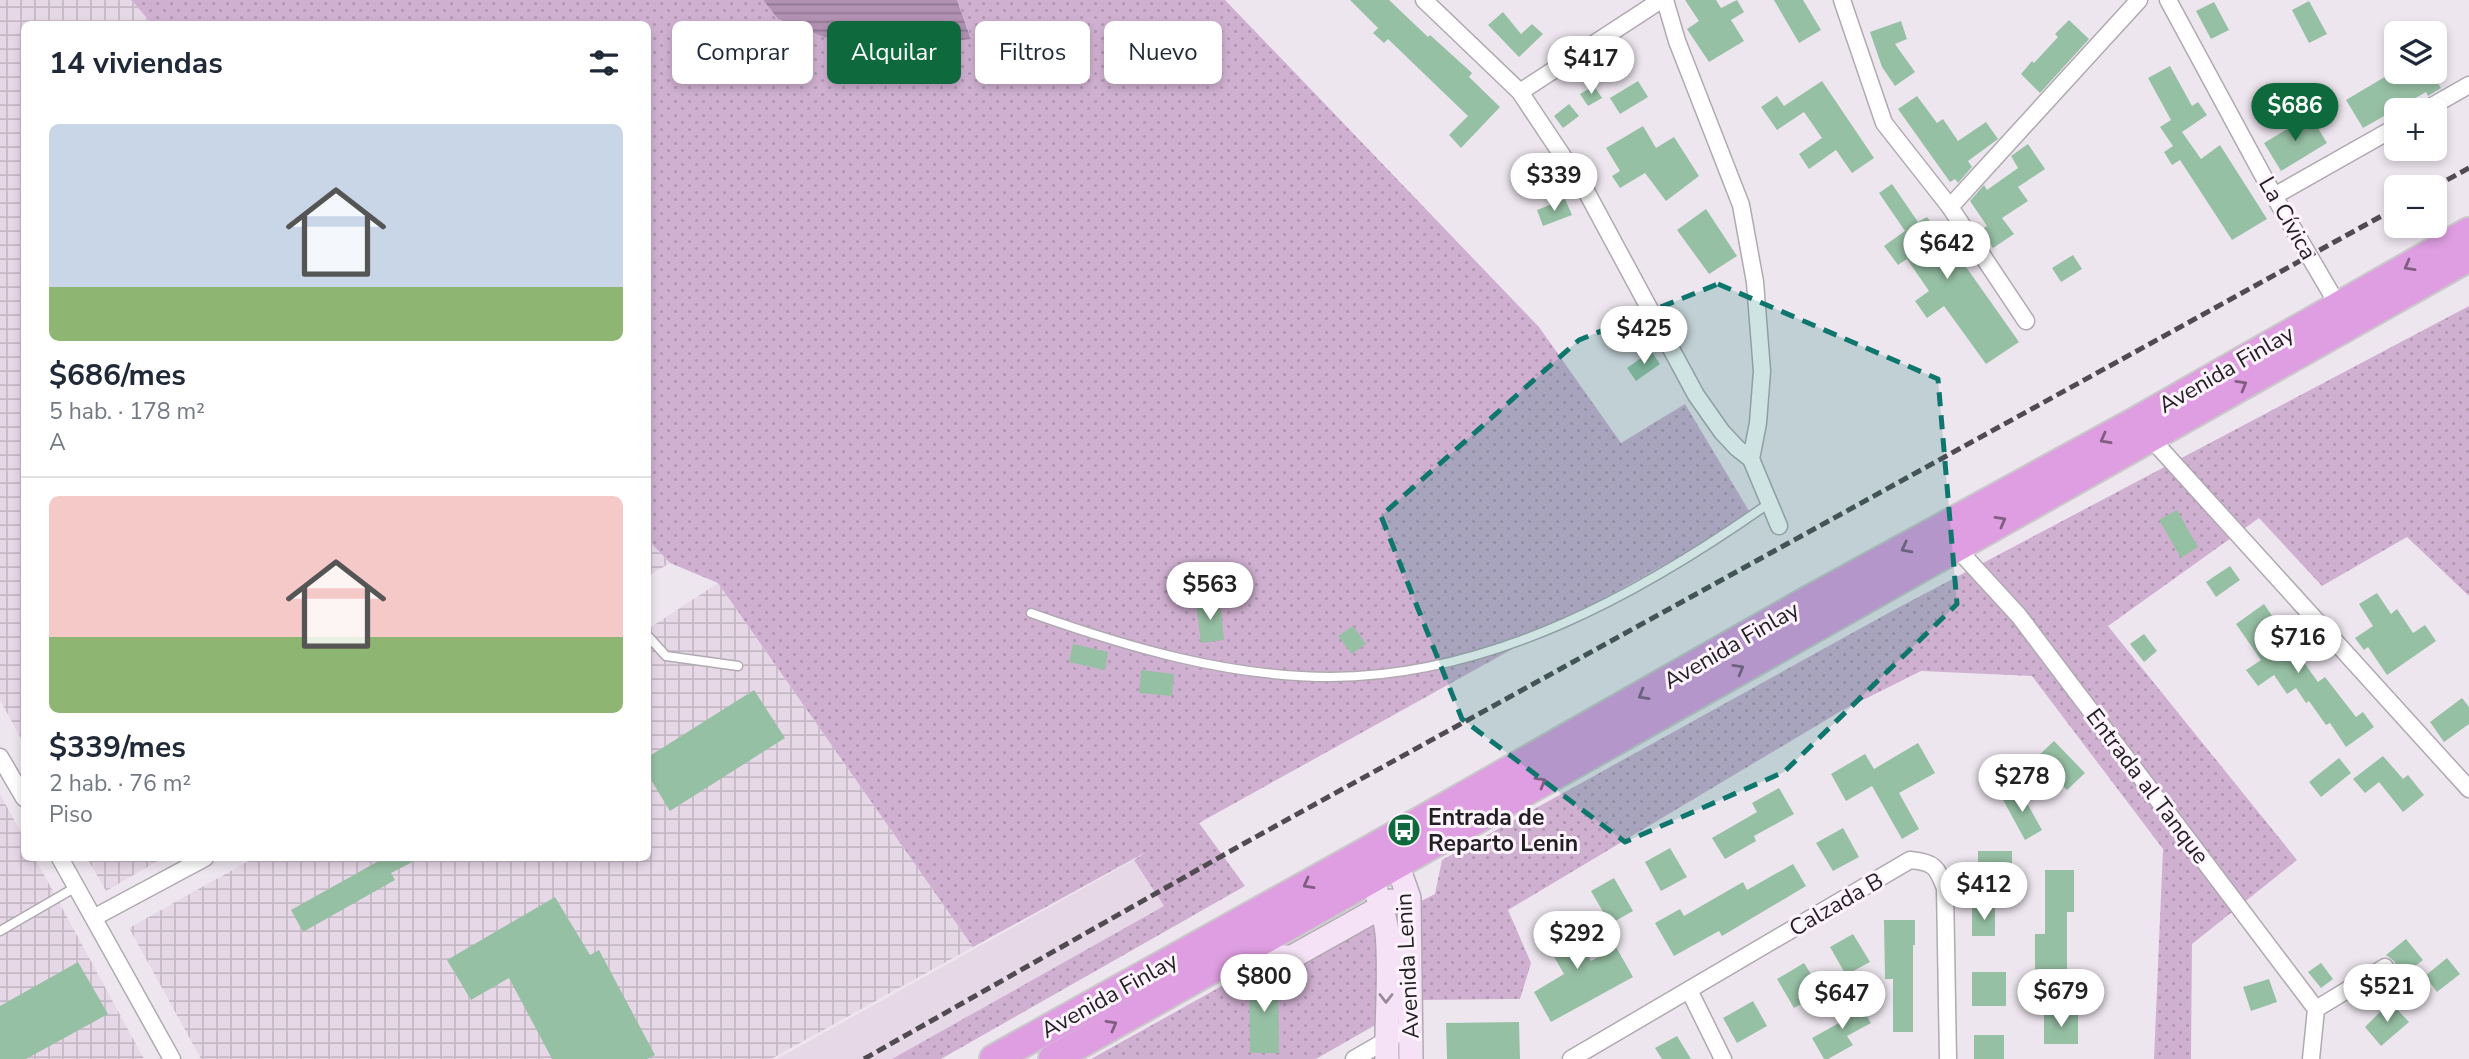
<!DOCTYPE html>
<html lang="es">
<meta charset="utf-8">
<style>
body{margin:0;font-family:"Nunito Sans",sans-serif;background:#f6f6f7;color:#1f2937;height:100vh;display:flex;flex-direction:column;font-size:26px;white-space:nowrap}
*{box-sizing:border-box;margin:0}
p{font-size:23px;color:#747a83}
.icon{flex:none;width:38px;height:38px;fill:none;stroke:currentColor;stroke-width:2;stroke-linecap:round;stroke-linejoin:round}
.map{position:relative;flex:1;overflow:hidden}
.panel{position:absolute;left:21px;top:21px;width:630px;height:840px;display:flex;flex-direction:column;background:#fff;border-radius:10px;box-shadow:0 4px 10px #0003}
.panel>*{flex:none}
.top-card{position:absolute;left:672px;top:21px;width:665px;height:63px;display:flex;gap:14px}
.fabs{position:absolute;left:2384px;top:21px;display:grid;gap:14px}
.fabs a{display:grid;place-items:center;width:63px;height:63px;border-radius:10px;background:#fff;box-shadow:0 4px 10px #0003;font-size:35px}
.price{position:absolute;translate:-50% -60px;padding:0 16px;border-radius:24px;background:#fff;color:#222;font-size:23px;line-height:46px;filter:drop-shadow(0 2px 4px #0008)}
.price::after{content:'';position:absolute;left:50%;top:42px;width:21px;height:16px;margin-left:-10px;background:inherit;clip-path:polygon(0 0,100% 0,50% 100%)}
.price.on{background:#0e6a3d;color:#fff}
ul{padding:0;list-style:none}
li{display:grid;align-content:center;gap:14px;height:371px;padding:0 28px}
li+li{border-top:2px solid #e0e1e3}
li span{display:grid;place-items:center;height:217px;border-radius:10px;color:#555}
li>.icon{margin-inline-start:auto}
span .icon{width:126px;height:126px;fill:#fffc;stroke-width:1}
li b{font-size:30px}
h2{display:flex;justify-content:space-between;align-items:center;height:84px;padding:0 28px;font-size:30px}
.pill{padding:0 24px;border-radius:10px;background:#fff;box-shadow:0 4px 10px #0003;font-size:24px;line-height:63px}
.pill.on{background:#0e6a3d;color:#fff}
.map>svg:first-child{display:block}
</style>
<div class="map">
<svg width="2469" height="1059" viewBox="0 0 2469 1059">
<defs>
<pattern id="industrial-grid" width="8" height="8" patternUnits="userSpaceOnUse" patternTransform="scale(1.75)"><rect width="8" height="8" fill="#e7d8e7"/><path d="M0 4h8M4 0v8" fill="none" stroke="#c6b9c6"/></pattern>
<pattern id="grass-dots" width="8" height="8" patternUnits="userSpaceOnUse" patternTransform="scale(1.75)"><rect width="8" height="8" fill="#d0b0d1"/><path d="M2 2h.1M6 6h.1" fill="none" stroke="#b297b3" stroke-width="1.8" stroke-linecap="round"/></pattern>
<pattern id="water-rules" width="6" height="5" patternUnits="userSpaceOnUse" patternTransform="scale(1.75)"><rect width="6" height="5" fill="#b291b3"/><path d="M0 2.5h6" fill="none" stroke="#907691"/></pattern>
</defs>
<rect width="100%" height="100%" fill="#eee6ef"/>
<path fill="#e7d8e7" d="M1134 860 1165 907 892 1059H777Z"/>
<g fill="url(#industrial-grid)">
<path d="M0 0H131L152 24H24V744L0 700Z"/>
<path d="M648 540 670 563 648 576Z"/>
<path d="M718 583 973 947 771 1059H201L129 928 254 858H648V629Z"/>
<path d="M0 794 24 838V858H35L144 1059H0Z"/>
<path d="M87 858H163L106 891Z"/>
</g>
<g fill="url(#grass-dots)">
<path d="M131 0H763L778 19 971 38 957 0H1225L1539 327 1621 443 1685 404 1752 516 1199 823 1245 886 941 1059H892L1164 906 1134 860 1146 852 973 947 718 583 670 563 648 540V24H152Z"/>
<path d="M2469 306V596L2407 537 2322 586 2259 518 2108 626 2297 860 2192 944 2191 1059H2154L2163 849 2032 676 1921 671 1841 711 1508 910 1531 963 1520 999 1419 1000 1316 1059H1091L1229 982 1292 966 1435 894 1442 860 1892 611Z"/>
</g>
<path fill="url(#water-rules)" d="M763 0H957L971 39 855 49 778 19Z"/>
<g fill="#96c0a4">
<path d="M1350 0H1389L1428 37 1430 35 1472 73 1469 77 1500 107 1461 148 1449 135 1468 116 1388 39 1384 43 1373 33 1378 28Z"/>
<path d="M1685 0H1716L1721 8 1737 0 1744 12 1731 20 1744 41 1709 62 1687 29 1699 21Z"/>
<path d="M1774 0H1803L1821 30 1799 43Z"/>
<path d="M2309 1 2327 34 2309 43 2292 10Z"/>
<path d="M2214 2 2229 30 2211 39 2196 11Z"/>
<path d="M1503 12 1521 34 1532 24 1543 34 1519 57 1488 25Z"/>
<path d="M2069 20 2089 39 2040 93 2021 74 2032 61 2034 63 2058 37 2055 34Z"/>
<path d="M1901 21 1907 39 1895 44 1915 72 1895 86 1882 67 1870 32Z"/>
<path d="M2170 66 2192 106 2198 102 2207 115 2182 132 2201 159 2220 145 2267 219 2232 240 2180 160 2172 165 2164 152 2173 146 2160 127 2171 120 2148 78Z"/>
<path d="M2393 72H2431L2441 88 2428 96 2426 92 2363 128 2346 100Z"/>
<path d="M1638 81 1648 97 1620 114 1610 98Z"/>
<path d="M1822 81 1874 158 1852 173 1836 150 1809 169 1799 154 1822 138 1804 112 1777 130 1761 107 1777 96 1784 106Z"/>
<path d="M1594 86 1602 98 1588 106 1580 94Z"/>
<path d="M1917 96 1937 123 1943 119 1958 141 1986 122 1998 139 1968 161 1972 167 1958 183 1955 179 1950 182 1898 109Z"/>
<path d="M1569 104 1579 116 1563 128 1554 116Z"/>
<path d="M2310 115 2327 143 2281 171 2264 143Z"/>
<path d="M1643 126 1656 148 1674 137 1699 176 1666 201 1645 173 1620 188 1612 176 1620 171 1606 148Z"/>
<path d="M2028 144 2045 169 2018 187 2028 201 2002 218 2014 234 1993 248 1981 230 1987 226 1970 201 1984 185 1987 190 2018 168 2011 156Z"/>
<path d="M1892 184 1918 222 1927 217 1944 242 1947 240 2019 342 1986 364 1944 306 1927 318 1915 301 1929 291 1907 259 1898 265 1884 246 1905 231 1879 193Z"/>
<path d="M1565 199 1572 215 1543 226 1537 210Z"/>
<path d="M1706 209 1737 256 1709 274 1677 230Z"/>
<path d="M2073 255 2082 269 2061 282 2052 268Z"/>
<path d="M1651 351 1660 364 1636 381 1627 368Z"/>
<path d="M2177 510 2198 547 2181 558 2159 520Z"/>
<path d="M2230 566 2240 580 2216 597 2206 582Z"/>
<path d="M2377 593 2391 614 2397 609 2413 633 2425 625 2436 641 2387 675 2368 647 2364 650 2355 638 2373 626 2359 604Z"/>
<path d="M1220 601 1224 640 1201 643 1196 603Z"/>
<path d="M2264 604 2289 641 2293 638 2304 654 2300 657 2318 682 2325 677 2356 717 2363 712 2374 727 2346 747 2330 723 2326 725 2309 701 2306 703 2296 688 2287 694 2274 675 2258 686 2246 670 2261 660 2236 624Z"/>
<path d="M1353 626 1366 644 1352 654 1338 636Z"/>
<path d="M2144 634 2157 651 2144 662 2130 644Z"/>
<path d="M1073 644 1108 652 1105 670 1069 662Z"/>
<path d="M1141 670 1174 674 1172 696 1139 693Z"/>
<path d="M754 690 785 738 670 811 648 775V757Z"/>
<path d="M2462 698 2469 707V724L2444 742 2430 722Z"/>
<path d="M2054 741 2085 773 2067 790 2036 758Z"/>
<path d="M1918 743 1935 773 1899 793 1919 829 1902 839 1872 786 1846 801 1831 774 1865 754 1874 769Z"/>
<path d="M2383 756 2403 779 2408 775 2424 795 2403 812 2379 782 2365 793 2353 779Z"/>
<path d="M2339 758 2351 773 2321 797 2309 782Z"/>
<path d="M1779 788 1794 814 1754 836 1756 841 1725 859 1712 838 1757 812 1752 803Z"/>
<path d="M2019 789 2042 830 2025 840 2002 798Z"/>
<path d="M1843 828 1859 857 1833 871 1816 843Z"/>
<path d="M1670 848 1687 877 1661 891 1645 862Z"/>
<rect x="1978" y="851" width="34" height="24"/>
<path d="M384 858H420L391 873 395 880 303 932 291 910Z"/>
<path d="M1793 864 1806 886 1722 936 1719 931 1674 956 1655 923 1680 909 1684 916 1743 882 1747 890Z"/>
<path d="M2045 870H2074V912H2067V972H2035V934H2045Z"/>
<path d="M1614 878 1633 911 1610 924 1591 891Z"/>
<path d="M555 897 590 955 599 950 655 1055 647 1059H552L509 978 471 1000 447 960Z"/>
<rect x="1972" y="907" width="23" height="29"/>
<path d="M1564 914 1591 961 1616 947 1633 977 1551 1022 1534 992 1564 974 1538 929Z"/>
<path d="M1884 920H1915V945H1913V1032H1893V979H1885Z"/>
<path d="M1853 934 1870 962 1846 975 1830 947Z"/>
<path d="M2406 939 2423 960 2403 976 2394 961 2386 955Z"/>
<path d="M2447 958 2460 974 2437 992 2425 976Z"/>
<path d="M78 962 108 1014 26 1059H0V1006Z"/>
<path d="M1804 963 1822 992 1794 1008 1777 979Z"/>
<path d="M2321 963 2333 979 2321 988 2308 972Z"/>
<rect x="1972" y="972" width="34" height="34"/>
<path d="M1249 975H1278L1279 1053H1250Z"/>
<path d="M2269 979 2277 1002 2251 1011 2243 987Z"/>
<path d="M1753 1001 1767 1026 1737 1043 1723 1018Z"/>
<path d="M1858 1001 1871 1023 1847 1036 1853 1045 1828 1059H1824L1812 1038 1839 1023 1834 1014Z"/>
<path d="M2390 1002 2409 1022 2381 1046 2365 1027Z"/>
<rect x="2044" y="1014" width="34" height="30"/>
<path d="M1519 1022 1520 1059H1447L1446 1023Z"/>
<rect x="1974" y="1035" width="30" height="24"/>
<path d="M1677 1036 1691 1059H1662L1655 1048Z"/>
</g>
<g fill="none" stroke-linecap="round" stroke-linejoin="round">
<defs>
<g id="lane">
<path d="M1031 613C1127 647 1228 677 1331 677 1492 676 1640 594 1768 504"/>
<path d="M648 636 666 656 738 666"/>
<path d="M0 931 76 887"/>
</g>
<g id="street">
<path d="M1424 0 1520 92 1586 191 1696 395 1722 432 1737 448 1751 459 1758 423 1762 371 1755 282 1741 205 1677 41 1665 0"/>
<path d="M1842 0 1884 123 1950 207 2026 321"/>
<path d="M2168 0 2274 196 2342 312"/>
<path d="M1520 92 1661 0"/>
<path d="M2425 110 2469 85"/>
<path d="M2274 196 2396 127"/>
<path d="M1950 207 2139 0"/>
<path d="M2147 434 2469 789"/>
<path d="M1751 459 1779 526"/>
<path d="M1952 543 2019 616 2316 1009 2311 1059"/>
<path d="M0 757 24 798"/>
<path d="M60 858 172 1059"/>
<path d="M95 917 205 858"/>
<path d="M1689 990 1723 1059"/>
<path d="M2316 1009 2385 967"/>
<path d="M1354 1059 1411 1026"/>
<path d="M1571 1059 1910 860C1934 862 1937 867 1945 888L1948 1059"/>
</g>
<g id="secondary">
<path d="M1381 857 1397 864 1409 898 1411 1059"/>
<path d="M1370 864C1372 888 1385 909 1387 933 1391 974 1386 1017 1387 1059"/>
<path d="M1233 957H1292L1392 901"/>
</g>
<g id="highway">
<path d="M994 1059 1368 851 1804 603 2135 422 2469 232"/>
<path d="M1053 1059 2469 257"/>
</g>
</defs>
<use href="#lane" stroke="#b1a9b2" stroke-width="11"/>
<use href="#street" stroke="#b1a9b2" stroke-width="19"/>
<use href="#secondary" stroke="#b1a9b2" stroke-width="26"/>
<use href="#highway" stroke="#cac9ca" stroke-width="32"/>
<use href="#lane" stroke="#fff" stroke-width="8"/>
<use href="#street" stroke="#fff" stroke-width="16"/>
<use href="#secondary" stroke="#f5e2f6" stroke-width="23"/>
<use href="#highway" stroke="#df9ee2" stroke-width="28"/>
<g stroke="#4f4b50" stroke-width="5" stroke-dasharray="10 5" stroke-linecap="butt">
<path d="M2434 187 2469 168"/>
<path d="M864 1059 1243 844 2396 208"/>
</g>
</g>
<defs><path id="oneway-chevron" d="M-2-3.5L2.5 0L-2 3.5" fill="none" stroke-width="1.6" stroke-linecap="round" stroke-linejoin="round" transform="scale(1.75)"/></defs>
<g stroke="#805e82">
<use href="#oneway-chevron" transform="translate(2409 266) rotate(151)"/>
<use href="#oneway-chevron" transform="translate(2242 385) rotate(-30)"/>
<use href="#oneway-chevron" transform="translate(2105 439) rotate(151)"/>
<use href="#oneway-chevron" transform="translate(2001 521) rotate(-29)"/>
<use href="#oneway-chevron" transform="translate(1906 548) rotate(152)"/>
<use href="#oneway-chevron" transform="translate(1739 669) rotate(-30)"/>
<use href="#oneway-chevron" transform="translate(1643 695) rotate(150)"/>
<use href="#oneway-chevron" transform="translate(1541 782) rotate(-30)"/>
<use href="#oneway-chevron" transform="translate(1308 884) rotate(151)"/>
<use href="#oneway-chevron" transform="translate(1112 1025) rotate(-29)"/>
</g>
<use stroke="#968a97" href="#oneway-chevron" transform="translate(1386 998) rotate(90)"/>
<path fill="#0f766e" fill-opacity="0.2" stroke="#0f766e" stroke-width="5" stroke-dasharray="14 9" stroke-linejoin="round" d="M1718 284 1938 379 1957 604 1784 772 1625 842 1462 719 1381 516 1579 340Z"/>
<defs>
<symbol id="bus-disc" viewBox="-11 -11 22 22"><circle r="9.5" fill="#0e6a3d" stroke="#fcf3fc"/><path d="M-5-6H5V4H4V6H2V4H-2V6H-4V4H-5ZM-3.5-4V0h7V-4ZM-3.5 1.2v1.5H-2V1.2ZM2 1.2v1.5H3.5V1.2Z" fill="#fff"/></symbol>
</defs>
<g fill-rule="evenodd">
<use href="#bus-disc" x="1385" y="811" width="38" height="38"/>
</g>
<g text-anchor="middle" stroke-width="6" stroke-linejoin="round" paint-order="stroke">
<g font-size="23" fill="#221f22" stroke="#fcf3fc">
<text transform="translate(2288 218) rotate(60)" y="8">La Cívica</text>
<text transform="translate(2226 369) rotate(-30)" y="8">Avenida Finlay</text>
<text transform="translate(1731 645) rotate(-30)" y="8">Avenida Finlay</text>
<text transform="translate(2148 786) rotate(53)" y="8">Entrada al Tanque</text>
<text transform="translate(1836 904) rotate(-30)" y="8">Calzada B</text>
<text transform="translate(1407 966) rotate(-93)" y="8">Avenida Lenin</text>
<text transform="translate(1109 995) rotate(-29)" y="8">Avenida Finlay</text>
</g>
<g font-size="23" font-weight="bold" fill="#221f22" stroke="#fcf3fc" text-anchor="start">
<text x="1428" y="825">Entrada de<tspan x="1428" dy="26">Reparto Lenin</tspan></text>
</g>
</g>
</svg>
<div class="fabs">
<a><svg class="icon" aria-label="layers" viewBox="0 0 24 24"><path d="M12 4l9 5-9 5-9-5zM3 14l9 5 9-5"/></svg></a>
<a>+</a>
<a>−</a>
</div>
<b class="price" style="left:1591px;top:96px">$417</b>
<b class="price on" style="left:2295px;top:143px">$686</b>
<b class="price" style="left:1554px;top:213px">$339</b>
<b class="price" style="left:1947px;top:281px">$642</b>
<b class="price" style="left:1644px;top:366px">$425</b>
<b class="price" style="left:1210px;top:622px">$563</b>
<b class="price" style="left:2298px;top:675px">$716</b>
<b class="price" style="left:2022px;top:814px">$278</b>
<b class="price" style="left:1984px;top:922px">$412</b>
<b class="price" style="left:1577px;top:971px">$292</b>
<b class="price" style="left:1264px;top:1014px">$800</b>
<b class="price" style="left:2387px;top:1024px">$521</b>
<b class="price" style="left:2061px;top:1029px">$679</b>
<b class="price" style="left:1842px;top:1031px">$647</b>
<div class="top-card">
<a class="pill">Comprar</a>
<a class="pill on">Alquilar</a>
<a class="pill">Filtros</a>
<a class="pill">Nuevo</a>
</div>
<section class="panel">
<h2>14 viviendas<svg class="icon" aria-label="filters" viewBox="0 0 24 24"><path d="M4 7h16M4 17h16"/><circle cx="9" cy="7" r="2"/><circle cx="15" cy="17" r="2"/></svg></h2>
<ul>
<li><span style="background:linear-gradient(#c9d6e8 75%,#8fb573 0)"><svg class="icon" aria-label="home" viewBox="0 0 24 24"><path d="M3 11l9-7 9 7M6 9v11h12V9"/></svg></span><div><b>$686/mes</b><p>5 hab. · 178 m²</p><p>A</p></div></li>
<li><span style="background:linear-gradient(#f6c9c9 65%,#8fb573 0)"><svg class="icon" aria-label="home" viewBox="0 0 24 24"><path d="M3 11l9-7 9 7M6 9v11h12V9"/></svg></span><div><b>$339/mes</b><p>2 hab. · 76 m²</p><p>Piso</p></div></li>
</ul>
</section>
</div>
